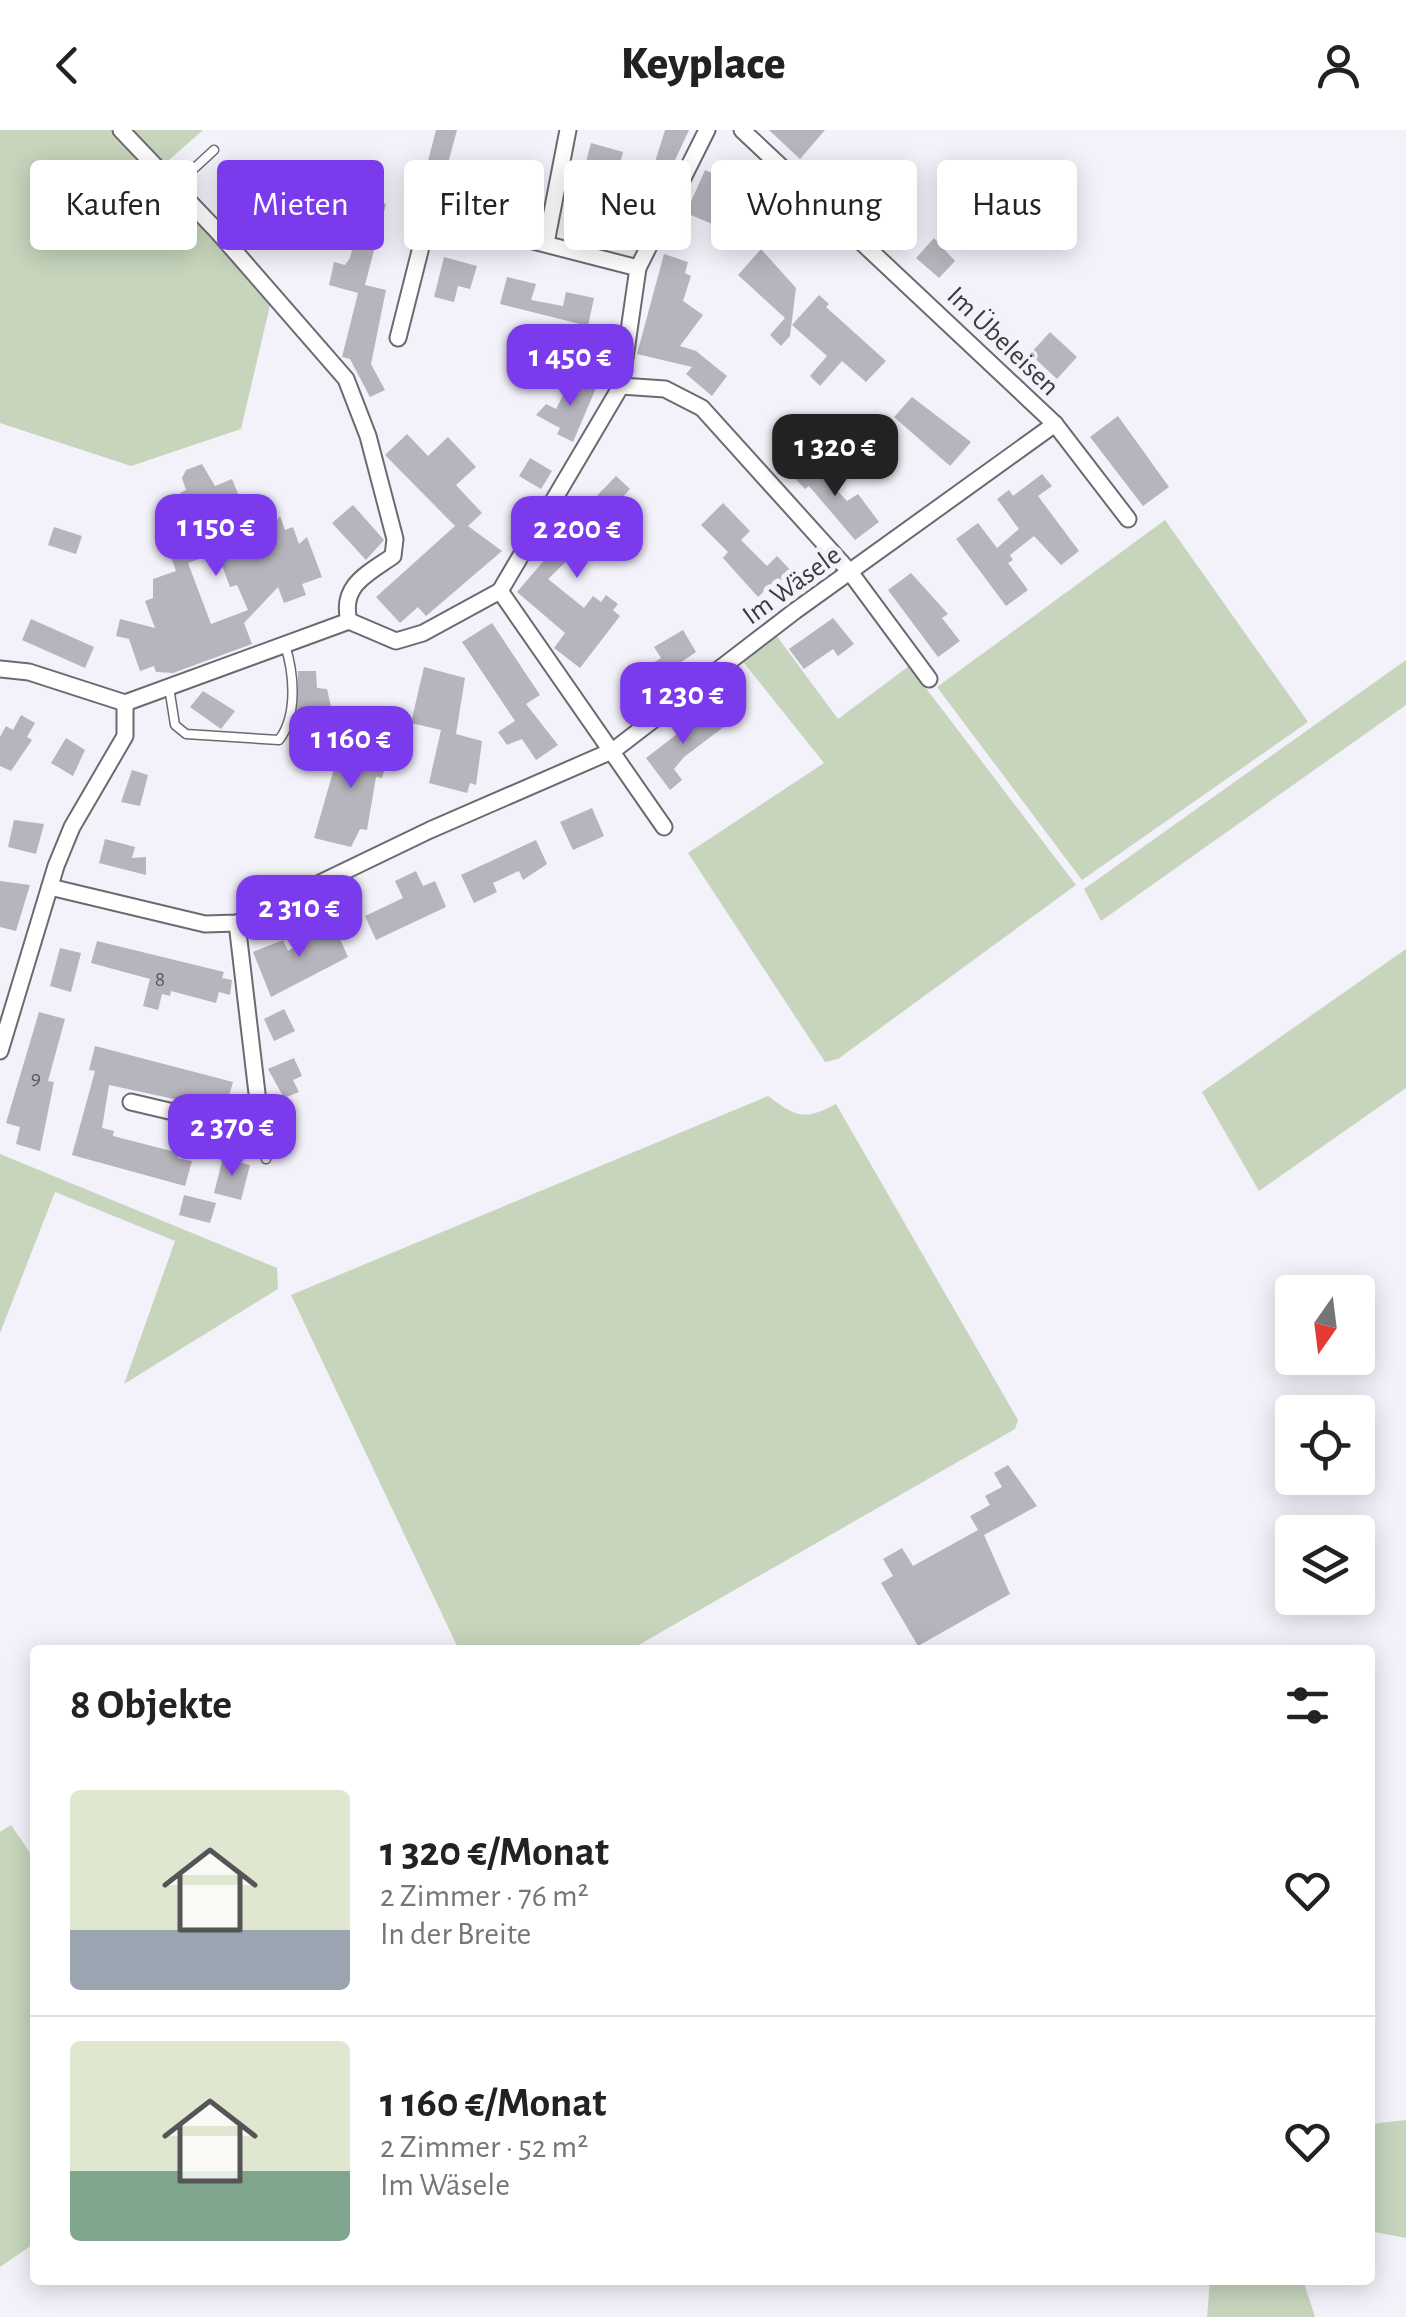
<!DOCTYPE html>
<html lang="de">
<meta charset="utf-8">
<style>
body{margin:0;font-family:"Alegreya Sans",sans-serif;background:#f2f2f2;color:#222;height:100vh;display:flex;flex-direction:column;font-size:38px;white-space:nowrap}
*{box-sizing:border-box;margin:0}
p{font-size:32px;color:#767676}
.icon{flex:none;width:55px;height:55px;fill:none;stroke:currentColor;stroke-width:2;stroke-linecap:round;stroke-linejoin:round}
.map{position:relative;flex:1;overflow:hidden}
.drawer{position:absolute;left:30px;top:1515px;width:1345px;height:640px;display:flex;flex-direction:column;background:#fff;border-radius:10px;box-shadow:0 5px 25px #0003}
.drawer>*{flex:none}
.top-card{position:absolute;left:30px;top:30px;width:1348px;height:90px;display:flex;gap:20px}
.needle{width:65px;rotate:194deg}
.fabs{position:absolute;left:1275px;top:1145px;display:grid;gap:20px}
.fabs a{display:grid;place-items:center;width:100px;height:100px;border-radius:10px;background:#fff;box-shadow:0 5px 25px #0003;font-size:50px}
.price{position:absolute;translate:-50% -85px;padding:0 22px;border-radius:20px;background:#7c3aed;color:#fff;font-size:32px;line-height:65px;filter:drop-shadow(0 2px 5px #0008)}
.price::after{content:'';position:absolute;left:50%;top:60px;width:30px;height:22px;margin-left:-15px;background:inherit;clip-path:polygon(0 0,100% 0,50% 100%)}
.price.active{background:#222;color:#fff}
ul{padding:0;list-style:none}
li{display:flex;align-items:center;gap:30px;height:250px;padding:0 40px}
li+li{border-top:2px solid #e0e0e0}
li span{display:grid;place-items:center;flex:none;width:280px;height:200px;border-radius:10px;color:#555}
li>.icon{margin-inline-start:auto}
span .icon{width:120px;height:120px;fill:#fffc;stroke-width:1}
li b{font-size:42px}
h2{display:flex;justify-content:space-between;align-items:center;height:120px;padding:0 40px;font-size:42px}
.tag{padding:0 35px;border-radius:10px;background:#fff;box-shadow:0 5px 25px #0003;font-size:35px;line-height:90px}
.tag.active{background:#7c3aed;color:#fff}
header{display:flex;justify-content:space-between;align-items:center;height:130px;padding:0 40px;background:#fff;font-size:45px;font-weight:800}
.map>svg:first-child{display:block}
</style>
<header><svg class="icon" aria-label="back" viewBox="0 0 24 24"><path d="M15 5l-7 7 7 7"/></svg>Keyplace<svg class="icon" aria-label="person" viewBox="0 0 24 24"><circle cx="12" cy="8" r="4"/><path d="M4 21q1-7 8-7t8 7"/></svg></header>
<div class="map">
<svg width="1406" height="2187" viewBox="0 0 1406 2187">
<rect width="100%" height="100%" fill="#f3f1f9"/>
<g fill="#c6d5bc">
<path d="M0 0H114L271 171 241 299 131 336 0 293Z"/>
<path d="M126 0H203L161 37Z"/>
<path d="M1165 390 1308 592 1082 750 937 557Z"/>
<path d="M776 505 838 589 909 536 1076 755 838 929 825 932 688 723 824 633 740 528Z"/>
<path d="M1406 530V575L1101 791 1084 759Z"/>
<path d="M1406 819V958L1259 1061 1202 962Z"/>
<path d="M768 966C796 987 804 991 836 974L1018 1290 1015 1299 630 1520H459L291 1165Z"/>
<path d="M0 1024 277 1138 278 1159 124 1254 175 1111 55 1062 0 1203Z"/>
<path d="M11 1695 35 1730V2113L0 2137V1702Z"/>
<path d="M1406 1990V2108L1370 2101V1994Z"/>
<path d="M1210 2150H1303L1315 2187H1207Z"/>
</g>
<g fill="#b6b4bc" fill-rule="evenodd">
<path d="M436 0H457L447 37 498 53 499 49 516 53 508 84 406 61 413 32 427 35Z"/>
<path d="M665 0H689L670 41 654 35Z"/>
<path d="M769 0H825L800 29Z"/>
<path d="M591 13 623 22 616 48 605 45 600 66 585 62 589 41 584 40Z"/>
<path d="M705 40 762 65 746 86 761 93 753 111 686 83Z"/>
<path d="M363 63 386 74 365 155 386 160 371 234 385 260 370 267 350 229 342 227 358 163 329 155 334 132 345 135 350 128 357 101 348 99 355 70Z"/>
<path d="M118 66 148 101 135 112 116 89 87 114 72 97Z"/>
<path d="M585 77 610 83 603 112 578 105Z"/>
<path d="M934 108 955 131 939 148 916 128Z"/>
<path d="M761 119 796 158 790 206 781 216 770 205 785 188 738 145Z"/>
<path d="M664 124 688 132 685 143 691 146 683 171 703 185 680 216 696 221 727 246 712 266 686 244 692 237 637 224Z"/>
<path d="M444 127 477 136 470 159 458 156 454 172 434 167Z"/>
<path d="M507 147 536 154 531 170 563 176 566 162 594 168 588 196 500 174Z"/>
<path d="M819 165 829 174 826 177 886 231 866 252 842 231 820 256 810 246 827 226 792 195Z"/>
<path d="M1050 202 1077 227 1057 249 1030 224Z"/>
<path d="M573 246 596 258 573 312 557 304 560 298 536 285 546 274 556 279Z"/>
<path d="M912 267 971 312 950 336 894 287Z"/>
<path d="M1118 286 1169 357 1143 376 1090 307Z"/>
<path d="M407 304 428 326 448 307 476 337 456 355 482 383 468 396 502 421 426 486 418 477 400 493 376 467 455 396 385 325Z"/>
<path d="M803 324 847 371 858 364 879 392 855 410 809 356 805 359 787 340Z"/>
<path d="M530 328 552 341 541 359 519 346Z"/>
<path d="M202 334 215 356 232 349 243 376 257 385 265 405 280 386 285 400 293 397 299 414 307 407 322 447 302 454 306 465 284 473 278 457 244 493 252 514 173 543 156 542 154 536 140 541 129 509 116 506 120 489 155 498 145 471 153 468V449L176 441 167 416 173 414 166 396 189 387 180 363 186 360 182 348 186 340ZM217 422 230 457 237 455 248 480 211 494 188 433Z"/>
<path d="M1042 344 1052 356 1038 366 1079 421 1061 435 1034 406 1010 425 1013 430 1008 433 1028 460 1006 476 956 409 978 393 997 418 1019 399 997 369 1009 360 1013 366Z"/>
<path d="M616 346 630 359 601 392 610 401 586 426 579 419 548 449 584 478 593 466 601 472 606 465 618 474 613 480 620 486 580 538 554 518 565 503 517 462 565 406 561 403Z"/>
<path d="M723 373 750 401 741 410 767 436 777 426 797 447 779 464 771 455 758 467 723 428 728 422 701 395Z"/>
<path d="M353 375 384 410 366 430 332 393Z"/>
<path d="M54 397 82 406 76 424 48 415Z"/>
<path d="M911 443 948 484 942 488 960 511 938 527 888 460Z"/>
<path d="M833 488 854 514 838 526 833 519 804 539 789 519Z"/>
<path d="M31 489 94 517 85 538 22 510Z"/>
<path d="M492 493 540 565 526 574 558 615 536 630 522 609 507 615 498 602 515 591 462 512Z"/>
<path d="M683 500 696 522 654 551 646 537 661 528 654 517Z"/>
<path d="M424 537 465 548 456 604 482 611 476 655 470 653 467 663 429 653 441 600 411 593Z"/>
<path d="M298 541H316L317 558 327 559 336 599H317V591L297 590Z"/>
<path d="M203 561 235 581 221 599 190 577Z"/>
<path d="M711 578 725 596 684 627 674 639 682 650 670 660 646 628Z"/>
<path d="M21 585 35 593 27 607 32 610 11 641 0 636V607L6 596 13 600Z"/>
<path d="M344 604 385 614 382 625 388 627 382 648 376 647 367 700 360 699 351 717 314 708Z"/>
<path d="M66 608 85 620 73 646 51 633Z"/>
<path d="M132 640 148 645 140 676 121 672Z"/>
<path d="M592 678 604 706 573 720 560 692Z"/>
<path d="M14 690 44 694 36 724 8 717Z"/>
<path d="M105 709 135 717 132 728 146 727V745L99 733Z"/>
<path d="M536 710 547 734 523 750 519 741 493 753 497 762 474 773 461 745Z"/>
<path d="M416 741 423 756 435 751 446 777 376 810 365 786 403 768 395 751Z"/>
<path d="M0 751 30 755 16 801 0 797Z"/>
<path d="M333 793 348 827 271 867 253 822 283 810 288 821Z"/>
<path d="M97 811 224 842 222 848 232 850 230 865 219 862 216 873 171 861 170 866 162 864 158 880 143 876 150 849 91 833Z"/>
<path d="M60 818 81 823 71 862 50 856Z"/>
<path d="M284 879 295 901 274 911 264 889Z"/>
<path d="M39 882 65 889 48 951 54 952 40 1021 16 1014 20 997 6 993Z"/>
<path d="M95 916 233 952 225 980 109 955 102 998 114 1001 113 1006 179 1023 178 1028 192 1031 185 1056 72 1025 95 941 89 940Z"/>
<path d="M294 928 302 946 293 950 299 962 284 968 268 939Z"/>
<path d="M223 1028 250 1035 241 1070 214 1063Z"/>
<path d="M184 1065 216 1073 210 1093 179 1085Z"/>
<path d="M1008 1335 1037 1376 984 1405 1010 1464 918 1516 881 1453 893 1446 883 1429 902 1418 913 1436 978 1400 970 1386 990 1375 985 1366 1002 1357 994 1343Z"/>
</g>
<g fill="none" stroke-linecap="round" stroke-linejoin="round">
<defs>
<g id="service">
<path d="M175 56 214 20"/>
<path d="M218 102 257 64"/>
<path d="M169 557 175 595 186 604 279 610C298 585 294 543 285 515"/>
<path d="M260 989 266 1029"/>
</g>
<g id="minor">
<path d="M121 0 218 102 346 249 368 306 395 409 393 426C367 444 340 456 349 491"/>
<path d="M742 0 1055 294 1128 389"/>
<path d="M546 113 568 0"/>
<path d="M398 208 422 113 438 92H459L638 138"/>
<path d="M621 256 665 259 702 278 850 442 929 549"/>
<path d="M500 461 664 697"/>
<path d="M0 539 29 542 125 573 349 491 396 511 423 503 500 461 621 256 638 138 707 0"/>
<path d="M50 757 205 794 237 793 430 700 614 620 795 481 1055 294"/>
<path d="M0 921 56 736 72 697 125 606V573"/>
<path d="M131 972 237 997 260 989 237 793"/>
</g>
</defs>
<use href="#service" stroke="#6c6a71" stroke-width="11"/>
<use href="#minor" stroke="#6c6a71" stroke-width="19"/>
<use href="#service" stroke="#fff" stroke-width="8"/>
<use href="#minor" stroke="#fff" stroke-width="15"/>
</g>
<g text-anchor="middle" stroke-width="10" stroke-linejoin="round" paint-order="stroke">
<g font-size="22" fill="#5a585d">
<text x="160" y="856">8</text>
<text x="36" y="954">9</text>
</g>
<g font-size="28" fill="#3b3a3d" stroke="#f3f1f9">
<text transform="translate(1004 210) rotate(44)" y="10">Im Übeleisen</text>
<text transform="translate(791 454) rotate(-36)" y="10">Im Wäsele</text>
</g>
</g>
</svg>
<div class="fabs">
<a><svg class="needle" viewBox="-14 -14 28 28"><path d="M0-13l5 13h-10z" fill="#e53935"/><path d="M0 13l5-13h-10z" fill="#767676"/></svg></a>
<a><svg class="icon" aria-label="locate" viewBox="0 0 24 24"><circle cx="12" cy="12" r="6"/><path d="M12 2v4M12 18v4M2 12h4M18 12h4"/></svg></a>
<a><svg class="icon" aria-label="layers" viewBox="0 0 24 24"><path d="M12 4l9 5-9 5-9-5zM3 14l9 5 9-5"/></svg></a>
</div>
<b class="price" style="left:570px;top:279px">1 450 €</b>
<b class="price active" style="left:835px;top:369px">1 320 €</b>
<b class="price" style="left:216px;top:449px">1 150 €</b>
<b class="price" style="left:577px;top:451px">2 200 €</b>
<b class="price" style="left:683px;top:617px">1 230 €</b>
<b class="price" style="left:351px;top:661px">1 160 €</b>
<b class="price" style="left:299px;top:830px">2 310 €</b>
<b class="price" style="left:232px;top:1049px">2 370 €</b>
<div class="top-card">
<a class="tag">Kaufen</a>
<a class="tag active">Mieten</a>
<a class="tag">Filter</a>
<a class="tag">Neu</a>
<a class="tag">Wohnung</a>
<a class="tag">Haus</a>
</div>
<section class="drawer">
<h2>8 Objekte<svg class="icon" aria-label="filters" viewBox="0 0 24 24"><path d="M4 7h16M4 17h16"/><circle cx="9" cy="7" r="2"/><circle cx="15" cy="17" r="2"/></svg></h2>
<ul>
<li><span style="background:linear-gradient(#dfe7d0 70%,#9aa5b1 0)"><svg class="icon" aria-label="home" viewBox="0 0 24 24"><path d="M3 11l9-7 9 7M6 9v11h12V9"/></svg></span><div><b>1 320 €/Monat</b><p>2 Zimmer · 76 m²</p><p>In der Breite</p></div><svg class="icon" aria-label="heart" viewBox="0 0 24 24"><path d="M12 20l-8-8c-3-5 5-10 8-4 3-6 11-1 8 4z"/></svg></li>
<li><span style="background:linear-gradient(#dfe7d0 65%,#7fa58c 0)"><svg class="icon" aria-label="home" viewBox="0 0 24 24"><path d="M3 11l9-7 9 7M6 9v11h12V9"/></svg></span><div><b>1 160 €/Monat</b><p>2 Zimmer · 52 m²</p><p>Im Wäsele</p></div><svg class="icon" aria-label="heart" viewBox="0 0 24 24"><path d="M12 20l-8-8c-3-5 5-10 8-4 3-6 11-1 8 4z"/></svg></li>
</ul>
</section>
</div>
